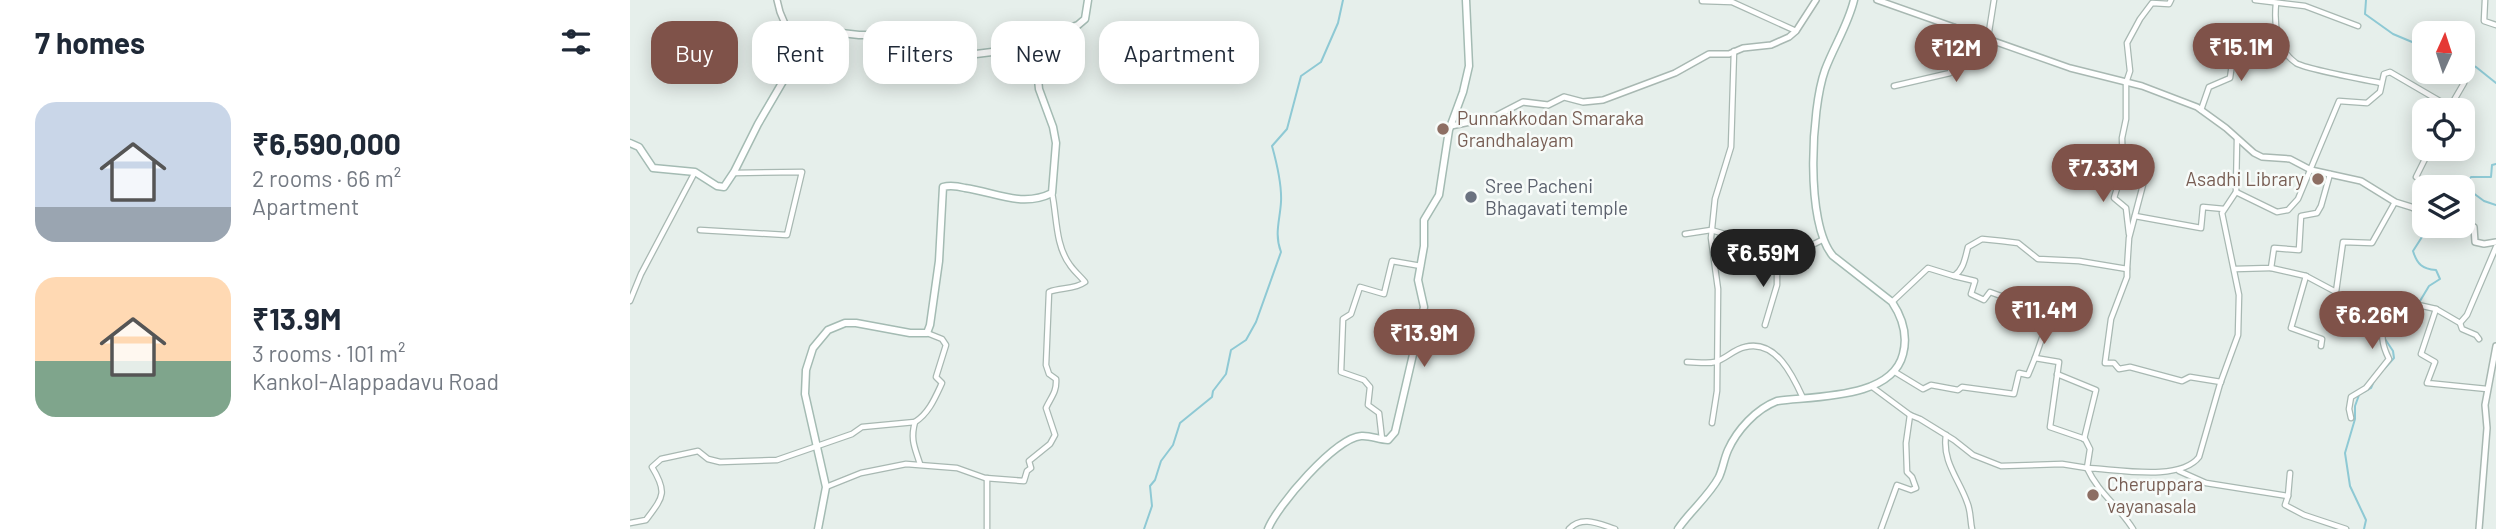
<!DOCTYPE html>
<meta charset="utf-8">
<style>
body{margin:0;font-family:Barlow,sans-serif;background:#f6f6f7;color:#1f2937;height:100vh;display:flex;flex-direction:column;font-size:26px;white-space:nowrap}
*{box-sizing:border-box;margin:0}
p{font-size:23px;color:#747a83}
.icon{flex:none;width:38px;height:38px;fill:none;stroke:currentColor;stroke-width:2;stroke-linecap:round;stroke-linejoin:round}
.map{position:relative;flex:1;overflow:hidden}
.details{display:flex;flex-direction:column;background:#fff;width:630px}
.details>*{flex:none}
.top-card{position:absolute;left:21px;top:21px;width:665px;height:63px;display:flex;gap:14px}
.needle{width:46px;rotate:3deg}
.buttons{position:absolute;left:1782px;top:21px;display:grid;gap:14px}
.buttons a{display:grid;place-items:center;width:63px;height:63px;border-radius:14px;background:#fff;box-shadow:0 4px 18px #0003;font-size:35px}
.price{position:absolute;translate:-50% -60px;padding:0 16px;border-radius:24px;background:#7f5249;color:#fff;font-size:23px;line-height:46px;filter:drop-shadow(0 2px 4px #0008)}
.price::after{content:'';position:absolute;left:50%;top:42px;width:21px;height:16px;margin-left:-10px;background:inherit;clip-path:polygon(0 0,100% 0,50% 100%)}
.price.current{background:#222;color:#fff}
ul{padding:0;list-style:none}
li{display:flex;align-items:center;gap:21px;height:175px;padding:0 35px}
li span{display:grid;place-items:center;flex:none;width:196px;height:140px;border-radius:21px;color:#555}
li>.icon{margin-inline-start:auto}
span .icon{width:84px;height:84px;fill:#fffc;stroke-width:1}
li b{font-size:30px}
h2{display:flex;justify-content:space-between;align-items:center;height:84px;padding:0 35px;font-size:30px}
.tag{padding:0 24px;border-radius:21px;background:#fff;box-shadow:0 4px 18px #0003;font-size:24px;line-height:63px}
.tag.current{background:#7f5249;color:#fff}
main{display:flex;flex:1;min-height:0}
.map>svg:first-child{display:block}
</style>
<main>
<section class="details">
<h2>7 homes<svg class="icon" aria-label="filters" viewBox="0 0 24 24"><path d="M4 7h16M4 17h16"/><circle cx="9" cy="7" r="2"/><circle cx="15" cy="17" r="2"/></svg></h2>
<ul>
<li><span style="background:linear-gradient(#c9d6e8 75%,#9aa5b1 0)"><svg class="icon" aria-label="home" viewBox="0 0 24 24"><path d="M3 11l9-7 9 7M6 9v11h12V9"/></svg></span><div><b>₹6,590,000</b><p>2 rooms · 66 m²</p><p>Apartment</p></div></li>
<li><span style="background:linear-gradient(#ffd9b3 60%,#7fa58c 0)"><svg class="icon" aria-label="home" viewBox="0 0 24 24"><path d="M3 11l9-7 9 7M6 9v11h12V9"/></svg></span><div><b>₹13.9M</b><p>3 rooms · 101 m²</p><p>Kankol-Alappadavu Road</p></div></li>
</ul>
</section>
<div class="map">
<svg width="1866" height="529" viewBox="0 0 1866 529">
<rect width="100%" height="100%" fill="#e6efeb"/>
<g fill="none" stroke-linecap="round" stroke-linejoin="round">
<g stroke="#8ec9d4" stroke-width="2">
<path d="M1736 0 1735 14 1763 34 1794 47"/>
<path d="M1832 62 1846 67 1866 83"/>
<path d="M1835 187 1854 201 1866 205"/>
<path d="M1832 189 1841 177H1861L1862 165 1866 164"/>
<path d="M1757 327 1787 306 1799 286 1810 279 1806 270C1792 269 1787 264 1783 251L1799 226"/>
<path d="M1754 369 1764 358 1763 351 1755 339"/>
<path d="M1734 392 1741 388 1744 381"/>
<path d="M1729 395 1725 406V419L1715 453 1720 486 1736 520 1734 529"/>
<path d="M514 529 522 506 520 486 525 480 531 461 543 445 550 423 582 397 583 391 596 374 601 350 616 340 626 322 651 252C644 234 650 220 651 202 652 184 647 164 642 146L657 129 671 76 691 62 708 23 713 0"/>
</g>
<defs>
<g id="minor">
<path d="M1625 0 1675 6 1728 26"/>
<path d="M1855 0 1854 21 1866 25"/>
<path d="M1072 1 1102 2 1166 31"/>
<path d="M1646 3C1644 24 1646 49 1666 63 1675 69 1736 80 1751 83"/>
<path d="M1358 38 1364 0"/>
<path d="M1264 86 1320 73 1324 27"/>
<path d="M1571 110 1579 87 1600 78 1603 57 1599 42"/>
<path d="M1800 149 1786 177 1800 187"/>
<path d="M1493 169 1484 198 1496 208 1499 234"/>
<path d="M1606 192 1647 212 1658 210 1668 199 1709 101 1737 103 1750 92 1754 74 1760 72 1820 107 1834 83"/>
<path d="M1783 208 1794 195"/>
<path d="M1505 216 1571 228 1573 207 1594 209"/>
<path d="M70 230 157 235 172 172 104 173"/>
<path d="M1055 234 1081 230 1116 240 1141 254 1146 246H1180L1192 240"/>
<path d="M1641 268 1676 276 1661 328 1692 339 1691 346"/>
<path d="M1497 269V277L1481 319 1475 363H1484L1489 369 1500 367 1552 381 1560 377 1591 382"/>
<path d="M1605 269 1641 268 1644 248 1669 250 1671 216 1687 213 1691 206 1700 174"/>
<path d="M1324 276 1345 281 1341 294 1354 300 1360 292 1371 296 1375 302 1384 303 1391 315 1418 321 1405 358"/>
<path d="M1676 276 1706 292 1713 242 1742 243 1765 202"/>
<path d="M0 301 11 274 65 172"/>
<path d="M1262 302 1298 268 1324 276C1334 269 1335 258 1338 247L1352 239 1372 241 1388 243 1408 259 1449 261 1497 269 1499 238 1514 181 1493 169 1492 138 1496 119V83L1500 71 1497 43 1510 19 1522 3 1539 4 1541 0"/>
<path d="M1830 323 1832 329 1846 335 1849 339"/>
<path d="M1135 325 1147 285V273L1141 254"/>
<path d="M1057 362C1066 362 1077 364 1085 362 1096 359 1104 349 1115 347 1146 339 1163 376 1173 398"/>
<path d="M1427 374 1466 390 1454 439"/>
<path d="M1241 386 1280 415 1290 419 1324 440 1343 455 1371 466 1432 464 1457 468 1460 449 1455 439 1420 427 1429 362 1405 358 1398 375 1389 373 1384 394 1332 387 1328 390 1301 385 1293 389 1265 372"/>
<path d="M1857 389 1797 383 1805 362 1791 354 1806 309 1830 323 1837 315 1866 247"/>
<path d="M1721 418 1719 409 1721 397 1736 388 1759 359C1743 327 1757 318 1784 304L1806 309"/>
<path d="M1082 423 1087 391 1088 289 1081 238 1085 199 1101 147 1104 51"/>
<path d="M1316 435C1312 462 1329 479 1337 502 1341 511 1340 520 1342 529"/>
<path d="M752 439 749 413 738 405 740 387 734 380 711 372 713 319 721 314 730 287 754 294 762 261 791 266"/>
<path d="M290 464C285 448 280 440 285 422 299 413 305 398 312 383L306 377 316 345 312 339 297 333"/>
<path d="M1549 471 1576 483 1658 496 1660 473"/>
<path d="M196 487 231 473 276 464 327 468 355 478 394 481 397 471 401 468 399 461 420 444 425 435 416 408C421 397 427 392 426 379L419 374 416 365 419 292C431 287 444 290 455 282 450 276 444 271 440 265 425 245 427 216 422 193"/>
<path d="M1658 496 1655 505 1674 515 1716 529"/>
<path d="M0 523 16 520C33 497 38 493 22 467L31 459 68 451 78 459 90 462 147 460 222 434 232 427 285 422"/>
<path d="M357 529V478"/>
<path d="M939 529C952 515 969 524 985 529"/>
<path d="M1251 529 1267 485 1281 490 1286 488 1282 477 1277 472 1276 443 1280 415"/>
<path d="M1503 529C1488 505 1469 494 1457 468 1486 469 1550 482 1569 457L1590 384 1608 335 1609 295 1592 213 1606 192 1607 139"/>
</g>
<g id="tertiary">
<path d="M147 0 150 12 164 45"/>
<path d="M1247 0 1440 68 1512 86 1567 107 1596 128 1624 153 1632 157 1660 159 1681 170 1731 181 1765 202 1794 211"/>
<path d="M821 126 864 117 893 102 918 105 934 97 953 102 973 100 1045 73 1079 54H1099L1113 48 1141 45 1159 37 1166 31 1186 0"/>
<path d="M1832 221 1844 227 1845 242 1854 244 1866 242"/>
<path d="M1849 529 1857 428 1855 405 1866 346"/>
</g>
<g id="secondary">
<path d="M0 143 9 147 23 168 65 172 87 186 94 187 104 172 128 124 159 71 164 45 171 35 178 32 185 30 229 35H273L298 42 322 57 370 51 404 41"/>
<path d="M188 529 196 487 175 394 176 370 183 348 198 330 215 323H226L280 333H297L300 325 309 261 313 187C320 185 327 186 335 188 365 192 392 208 422 193L426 143 423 127 409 89 404 41 448 25 455 19 458 0"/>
<path d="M638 529C647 506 705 438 731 436 740 435 749 440 758 440L765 432 794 307 788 280 794 246V220L809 195 819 130 833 92 839 66 836 0"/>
<path d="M1048 529C1060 511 1079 496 1089 477 1093 468 1094 459 1098 450 1107 430 1126 409 1147 401 1185 396 1262 399 1273 354 1278 335 1272 317 1262 302L1203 256C1175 224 1181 109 1195 70 1204 46 1218 25 1224 0"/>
</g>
</defs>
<use href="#minor" stroke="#a8b8b2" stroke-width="7"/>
<use href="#tertiary" stroke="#a8b8b2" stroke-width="8"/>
<use href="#secondary" stroke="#a4bbb3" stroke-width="9"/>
<use href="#minor" stroke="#fff" stroke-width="4.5"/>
<use href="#tertiary" stroke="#fff" stroke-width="5"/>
<use href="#secondary" stroke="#fff" stroke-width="6"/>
</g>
<g fill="#8d6e63" stroke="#f7fbf9" stroke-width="2.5">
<circle cx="813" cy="129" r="7"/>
<circle cx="1688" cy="179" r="7"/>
<circle cx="1463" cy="495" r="7"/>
</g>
<circle fill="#6b7280" stroke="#f7fbf9" stroke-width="2.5" cx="841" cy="197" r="7"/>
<g text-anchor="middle" stroke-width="5" stroke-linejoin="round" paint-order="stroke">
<g font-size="19" fill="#785e54" stroke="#f7fbf9" text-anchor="start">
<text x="827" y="125">Punnakkodan Smaraka<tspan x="827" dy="22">Grandhalayam</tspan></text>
<text x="1674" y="186" text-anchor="end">Asadhi Library</text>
<text x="1477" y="491">Cheruppara<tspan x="1477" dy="22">vayanasala</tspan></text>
</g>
<g font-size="19" fill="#5b616d" stroke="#f7fbf9" text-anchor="start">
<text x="855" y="193">Sree Pacheni<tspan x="855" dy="22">Bhagavati temple</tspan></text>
</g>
</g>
</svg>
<div class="buttons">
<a><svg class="needle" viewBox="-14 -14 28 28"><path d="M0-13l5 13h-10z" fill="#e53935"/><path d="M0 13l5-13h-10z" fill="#747a83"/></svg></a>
<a><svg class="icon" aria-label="locate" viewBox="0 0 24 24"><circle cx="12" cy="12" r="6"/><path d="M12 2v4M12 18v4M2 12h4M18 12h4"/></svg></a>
<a><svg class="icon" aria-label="layers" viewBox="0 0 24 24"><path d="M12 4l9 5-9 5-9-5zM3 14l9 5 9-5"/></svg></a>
</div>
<b class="price" style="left:1611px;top:83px">₹15.1M</b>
<b class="price" style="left:1326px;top:84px">₹12M</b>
<b class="price" style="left:1473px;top:204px">₹7.33M</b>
<b class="price current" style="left:1133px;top:289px">₹6.59M</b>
<b class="price" style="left:1414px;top:346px">₹11.4M</b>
<b class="price" style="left:1742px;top:351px">₹6.26M</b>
<b class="price" style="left:794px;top:369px">₹13.9M</b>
<div class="top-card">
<a class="tag current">Buy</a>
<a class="tag">Rent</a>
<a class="tag">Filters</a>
<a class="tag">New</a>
<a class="tag">Apartment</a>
</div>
</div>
</main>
